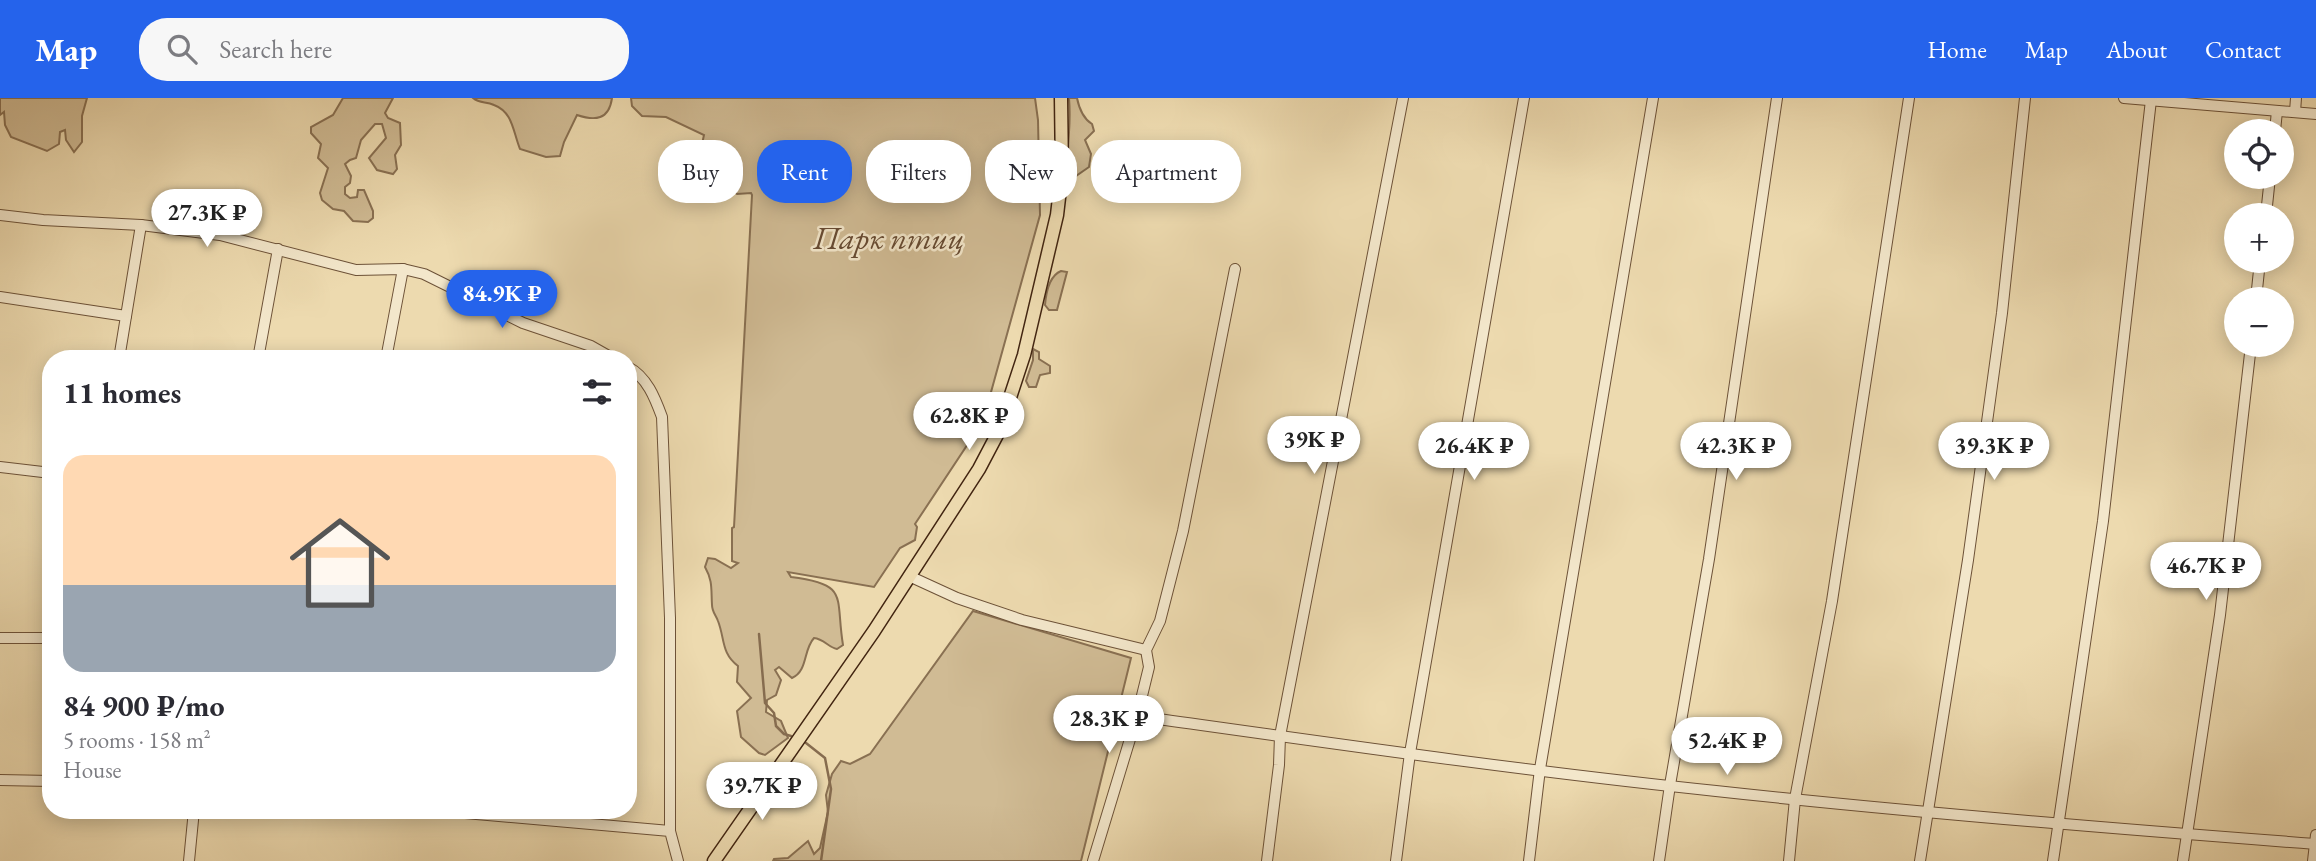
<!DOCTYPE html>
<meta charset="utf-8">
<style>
body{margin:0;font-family:"EB Garamond",serif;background:#f7f7f7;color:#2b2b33;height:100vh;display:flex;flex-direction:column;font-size:26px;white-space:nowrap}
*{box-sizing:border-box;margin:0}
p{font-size:23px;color:#7c7c81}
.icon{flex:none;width:38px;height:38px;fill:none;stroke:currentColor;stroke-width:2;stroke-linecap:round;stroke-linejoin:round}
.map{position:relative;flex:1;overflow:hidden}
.sheet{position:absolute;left:42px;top:252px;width:595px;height:469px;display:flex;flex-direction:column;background:#fff;border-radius:28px;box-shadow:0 4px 18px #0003}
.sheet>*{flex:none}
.top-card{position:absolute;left:658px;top:42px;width:665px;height:63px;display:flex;gap:14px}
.tools{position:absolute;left:2224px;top:21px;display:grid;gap:14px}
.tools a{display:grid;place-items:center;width:70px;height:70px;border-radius:50%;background:#fff;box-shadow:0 4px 18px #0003;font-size:35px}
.price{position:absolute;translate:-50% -60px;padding:0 16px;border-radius:24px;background:#fff;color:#222;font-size:23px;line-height:46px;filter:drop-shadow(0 2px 4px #0008)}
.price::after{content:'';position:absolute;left:50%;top:42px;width:21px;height:16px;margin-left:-10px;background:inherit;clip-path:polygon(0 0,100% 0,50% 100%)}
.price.selected{background:#2563eb;color:#fff}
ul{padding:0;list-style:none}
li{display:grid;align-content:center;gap:14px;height:371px;padding:0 21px}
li+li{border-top:2px solid #e1e1e2}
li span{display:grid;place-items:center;height:217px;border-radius:21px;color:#555}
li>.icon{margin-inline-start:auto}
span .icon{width:126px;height:126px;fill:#fffc;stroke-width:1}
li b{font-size:30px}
h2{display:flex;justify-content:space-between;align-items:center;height:84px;padding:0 21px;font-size:30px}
.tag{padding:0 24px;border-radius:28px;background:#fff;box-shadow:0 4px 18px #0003;font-size:24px;line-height:63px}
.tag.selected{background:#2563eb;color:#fff}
header{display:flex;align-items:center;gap:42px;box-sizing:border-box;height:98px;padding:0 35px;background:#2563eb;color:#fff}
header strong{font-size:33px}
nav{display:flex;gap:38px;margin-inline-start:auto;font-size:24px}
.search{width:490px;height:63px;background:#f7f7f7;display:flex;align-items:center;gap:18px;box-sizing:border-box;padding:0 24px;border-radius:28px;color:#7c7c81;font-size:26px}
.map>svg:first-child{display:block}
</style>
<header>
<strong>Map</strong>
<div class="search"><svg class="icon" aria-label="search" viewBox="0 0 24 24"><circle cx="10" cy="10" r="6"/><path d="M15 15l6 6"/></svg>Search here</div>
<nav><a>Home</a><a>Map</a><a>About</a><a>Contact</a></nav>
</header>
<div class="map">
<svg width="2316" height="763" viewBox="0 0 2316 763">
<rect width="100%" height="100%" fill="#eddaaf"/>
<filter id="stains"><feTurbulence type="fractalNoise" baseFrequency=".00286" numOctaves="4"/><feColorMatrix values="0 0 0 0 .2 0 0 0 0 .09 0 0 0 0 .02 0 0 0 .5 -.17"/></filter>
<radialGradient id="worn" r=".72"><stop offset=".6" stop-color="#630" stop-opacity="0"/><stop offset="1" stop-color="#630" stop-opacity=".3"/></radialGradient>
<g fill="#d0bb94" stroke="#897052" stroke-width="2">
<path d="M0 0H87L82 18V44L74 54 66 42 65 32 60 34 59 46 47 53 11 39 5 27 4 14 0 17Z"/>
<path d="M343 0H393L385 15 388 20 400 25 401 47 395 57 397 71 393 76 377 72 369 60 386 40 382 26H375L361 42 356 60 350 62 345 66 351 78 350 85 345 89V96L350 100 357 99 358 92H364L373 113V120L368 124 353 123 344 113 333 111 322 102 320 95 328 70 318 60 321 46 311 35V29L333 17Z"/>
<path d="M473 0H612C609 22 595 23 577 17L564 44 560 58 546 59 520 51C513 34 513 14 494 7 486 3 480 6 473 0Z"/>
<path d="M631 0H1035L1038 22 1040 117 983 323 915 426 917 429 915 442 900 450 874 489 788 474 791 479C850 486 835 499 843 547L837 551C828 549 824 541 814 540 803 552 808 573 792 580L779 569 775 572 781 582 776 597 767 602 766 614 781 623 788 640 765 657 759 655 741 639 737 613 751 600 737 584 738 568C721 555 725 541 718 523 716 517 712 514 712 507 711 492 713 483 705 469L708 460 715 461 731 470 738 465 732 463V430L734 429 752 97 751 95 737 96C715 82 696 65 704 37L666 19 642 18 632 8Z"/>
<path d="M1069 0H1077C1079 10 1084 21 1092 26L1094 33 1085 42 1091 56 1089 69 1073 80 1066 77 1065 74C1068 49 1071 24 1069 0Z"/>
<path d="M1061 173 1067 174 1057 212H1049L1045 207C1046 195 1049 178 1061 173Z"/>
<path d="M1033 251 1039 254V261L1050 268V275L1040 277 1036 289H1029L1026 283 1033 262Z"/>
<path d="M973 513 1131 560 1081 763H773L774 761 788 760 808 743 814 756 820 750 828 714 826 697 832 676 841 663 850 666 870 656Z"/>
</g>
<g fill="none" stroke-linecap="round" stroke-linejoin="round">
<g stroke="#866c4f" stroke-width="2.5">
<path d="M759 536 765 605 774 615 776 628 784 636 791 638"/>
<path d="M806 645 825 660 831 691 821 763"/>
</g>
<defs>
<g id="minor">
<path d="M2124 0 2316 16"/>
<path d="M2295 14 2296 0"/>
<path d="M2275 33 2277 13"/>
<path d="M0 117 43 122 141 127 220 137 356 172 403 171 424 176 523 225 591 248 614 261"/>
<path d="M2266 117 2270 79"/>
<path d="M0 199 126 218"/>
<path d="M2256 201 2260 163"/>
<path d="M119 261 141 127"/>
<path d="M258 261 278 151"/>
<path d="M386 261 403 171"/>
<path d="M628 269C647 279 655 300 662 319L670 520V733"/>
<path d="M0 369 51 375"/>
<path d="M909 478 957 500 1022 522 1146 552"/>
<path d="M0 540H51"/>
<path d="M1137 618C1330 645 1523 673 1716 693 1916 715 2116 731 2316 746"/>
<path d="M0 682 51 683"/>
<path d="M431 712 670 733 678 763"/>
<path d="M189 763 194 712"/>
<path d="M1093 763 1137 618 1149 569 1146 552 1160 523 1183 433 1235 171"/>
<path d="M1267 763 1279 667 1280 638 1403 0"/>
<path d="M1396 763 1410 655 1524 0"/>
<path d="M1529 763 1540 671 1653 0"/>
<path d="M1659 763 1670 687 1709 461 1777 0"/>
<path d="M1789 763 1795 701 1832 503 1909 0"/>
<path d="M1920 763 1968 462 2002 215 2025 0"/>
<path d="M2053 763 2103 423 2151 2"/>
<path d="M2183 763 2220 517 2251 247"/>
<path d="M2313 763 2316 737"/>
</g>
<path id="major" d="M714 763 874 533 979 371 999 333 1024 257 1057 117 1062 74 1061 0"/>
</defs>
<use href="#minor" stroke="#6d5238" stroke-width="12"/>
<use href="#major" stroke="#422511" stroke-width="15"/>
<use href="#minor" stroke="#f3e7cb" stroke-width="10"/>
<use href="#major" stroke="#eddaaf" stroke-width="12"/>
</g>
<g text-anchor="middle" stroke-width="5" stroke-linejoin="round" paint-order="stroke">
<g font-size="32" font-style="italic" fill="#664a32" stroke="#f3e7cb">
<text x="889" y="151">Парк птиц</text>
</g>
</g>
<rect width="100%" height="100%" filter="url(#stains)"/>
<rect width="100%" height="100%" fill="url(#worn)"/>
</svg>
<div class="tools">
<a><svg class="icon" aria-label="locate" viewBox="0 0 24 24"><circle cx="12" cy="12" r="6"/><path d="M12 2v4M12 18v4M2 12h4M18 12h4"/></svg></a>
<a>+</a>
<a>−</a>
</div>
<b class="price" style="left:207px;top:151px">27.3K ₽</b>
<b class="price selected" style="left:502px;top:232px">84.9K ₽</b>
<b class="price" style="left:969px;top:354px">62.8K ₽</b>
<b class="price" style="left:1314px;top:378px">39K ₽</b>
<b class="price" style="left:1474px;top:384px">26.4K ₽</b>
<b class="price" style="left:1736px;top:384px">42.3K ₽</b>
<b class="price" style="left:1994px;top:384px">39.3K ₽</b>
<b class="price" style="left:2206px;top:504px">46.7K ₽</b>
<b class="price" style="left:1109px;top:657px">28.3K ₽</b>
<b class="price" style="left:1727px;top:679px">52.4K ₽</b>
<b class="price" style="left:762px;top:724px">39.7K ₽</b>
<div class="top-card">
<a class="tag">Buy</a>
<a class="tag selected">Rent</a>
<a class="tag">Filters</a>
<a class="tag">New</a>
<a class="tag">Apartment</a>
</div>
<section class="sheet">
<h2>11 homes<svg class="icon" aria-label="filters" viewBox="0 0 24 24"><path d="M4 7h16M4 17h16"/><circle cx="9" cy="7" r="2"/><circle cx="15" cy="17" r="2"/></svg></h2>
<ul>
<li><span style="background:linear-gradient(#ffd9b3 60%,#9aa5b1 0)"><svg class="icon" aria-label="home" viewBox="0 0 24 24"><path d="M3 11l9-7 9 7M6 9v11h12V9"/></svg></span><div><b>84 900 ₽/mo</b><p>5 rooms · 158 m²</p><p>House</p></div></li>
</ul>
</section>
</div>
